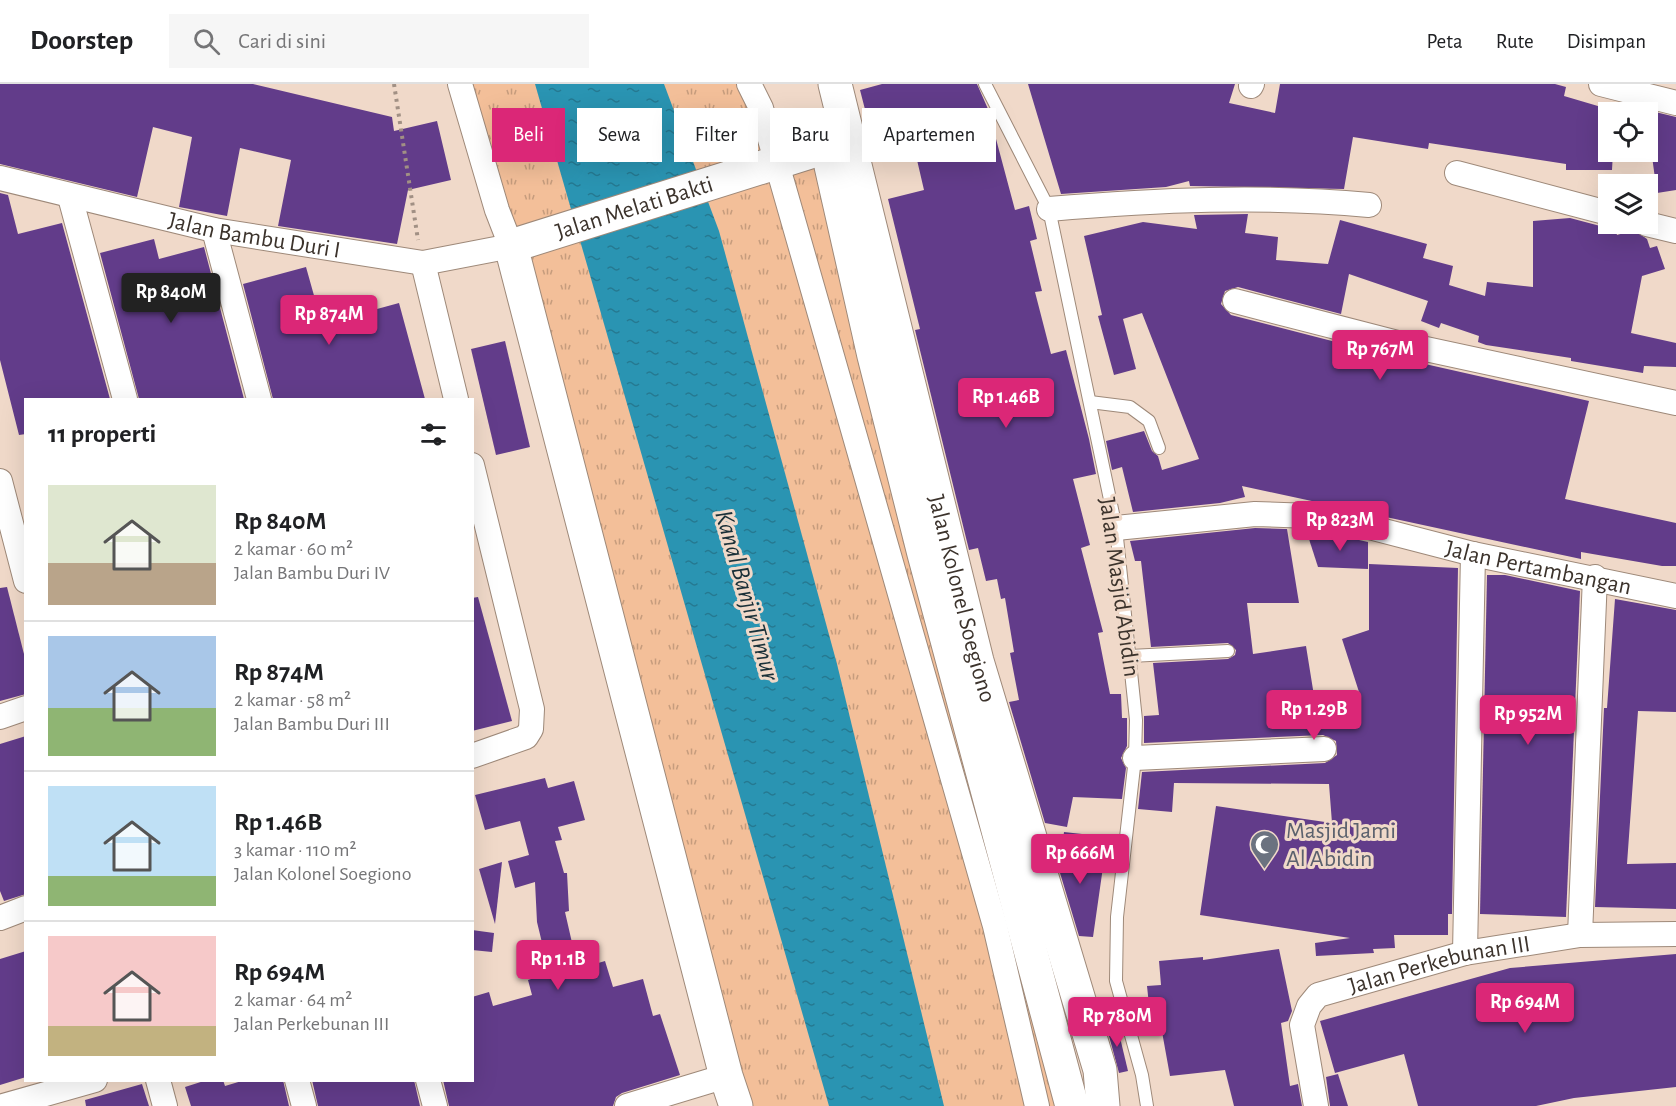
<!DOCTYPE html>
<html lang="id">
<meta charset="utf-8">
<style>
body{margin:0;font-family:"Alegreya Sans",sans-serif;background:#f6f6f6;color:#202124;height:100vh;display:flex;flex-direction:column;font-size:22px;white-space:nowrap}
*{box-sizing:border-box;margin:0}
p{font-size:20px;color:#757577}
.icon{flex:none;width:33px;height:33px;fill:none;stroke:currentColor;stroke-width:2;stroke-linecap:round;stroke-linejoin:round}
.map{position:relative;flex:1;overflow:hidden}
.sheet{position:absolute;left:24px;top:314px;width:450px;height:684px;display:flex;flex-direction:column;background:#fff;border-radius:0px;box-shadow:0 6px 24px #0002}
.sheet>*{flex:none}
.hud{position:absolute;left:492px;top:24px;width:570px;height:54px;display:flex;gap:12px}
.buttons{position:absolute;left:1598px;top:18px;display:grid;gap:12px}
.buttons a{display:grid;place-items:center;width:60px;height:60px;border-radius:0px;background:#fff;box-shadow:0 6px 24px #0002;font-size:30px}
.price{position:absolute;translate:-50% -51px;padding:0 14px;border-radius:6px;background:#db2777;color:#fff;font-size:20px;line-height:39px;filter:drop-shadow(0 2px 3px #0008)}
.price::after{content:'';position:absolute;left:50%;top:36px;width:18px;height:14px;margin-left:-9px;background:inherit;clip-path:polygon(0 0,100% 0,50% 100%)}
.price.on{background:#222;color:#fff}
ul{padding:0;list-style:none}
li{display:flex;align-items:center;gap:18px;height:150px;padding:0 24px}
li+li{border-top:2px solid #e0e0e0}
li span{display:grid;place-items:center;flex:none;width:168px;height:120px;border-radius:0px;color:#555}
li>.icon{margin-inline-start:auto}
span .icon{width:72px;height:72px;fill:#fffc;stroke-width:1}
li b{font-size:26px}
h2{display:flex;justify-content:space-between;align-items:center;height:72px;padding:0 24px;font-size:26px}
.pill{padding:0 21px;border-radius:0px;background:#fff;box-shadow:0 6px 24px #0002;font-size:21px;line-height:54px}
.pill.on{background:#db2777;color:#fff}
header{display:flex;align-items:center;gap:36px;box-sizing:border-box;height:84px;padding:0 30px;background:#fff;border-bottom:2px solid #e0e0e0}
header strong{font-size:28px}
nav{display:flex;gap:33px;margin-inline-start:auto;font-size:21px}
.search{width:420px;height:54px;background:#f6f6f6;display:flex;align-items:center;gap:15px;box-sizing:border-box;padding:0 21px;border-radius:0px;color:#757577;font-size:22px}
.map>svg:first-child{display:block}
</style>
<header>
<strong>Doorstep</strong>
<div class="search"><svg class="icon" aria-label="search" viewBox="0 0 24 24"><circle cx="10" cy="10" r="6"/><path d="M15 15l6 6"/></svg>Cari di sini</div>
<nav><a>Peta</a><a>Rute</a><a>Disimpan</a></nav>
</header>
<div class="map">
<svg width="1676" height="1022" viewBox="0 0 1676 1022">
<defs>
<pattern id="grass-tufts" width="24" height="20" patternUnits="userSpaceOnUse" patternTransform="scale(1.5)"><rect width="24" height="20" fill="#f3bf99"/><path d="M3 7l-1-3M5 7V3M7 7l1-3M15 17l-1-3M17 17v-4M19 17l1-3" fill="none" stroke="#c69c7d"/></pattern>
<pattern id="water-ripples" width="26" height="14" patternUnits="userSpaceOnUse" patternTransform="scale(1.5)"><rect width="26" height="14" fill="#2a94b2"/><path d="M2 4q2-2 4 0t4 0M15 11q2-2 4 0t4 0" fill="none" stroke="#257991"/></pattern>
</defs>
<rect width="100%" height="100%" fill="#f0d9c9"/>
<path fill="url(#grass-tufts)" d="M461 0H749L776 77 826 63 1070 1022H736Z"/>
<path fill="url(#water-ripples)" d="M535 0H664L719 147 837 580 944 1022H829Z"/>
<g fill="#623c8a">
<path d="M0 0H253L392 33 394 47 437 37 451 96 408 106 397 160 278 142 291 76 240 64 227 132 179 123 192 53 153 43 137 113 0 80Z"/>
<path d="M882 0H977L988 25 1015 126 1029 122 1037 155 1030 157 1042 207 1035 208 1051 270 1066 266 1089 355 1096 390 1073 395 1090 461 1081 464 1103 548 1098 549 1110 610H1121L1122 634H1127V662L1121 674 1126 684 1122 715 1073 713 1067 743 1045 739 1009 618 1019 616 1010 569 1014 568 1005 514 1001 515 997 495 986 497 978 464 969 466 915 246 920 245 888 115 924 106 914 63 877 72 860 6Z"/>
<path d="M1028 0H1235L1229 19 1275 29 1280 0H1555L1566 3 1564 12 1608 25V68H1613L1612 86H1566V80L1502 70 1429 59 1428 65 1353 53 1344 105 1190 102 1189 97 1166 103 1061 110Z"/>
<path d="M1647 26 1676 33V106L1657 109 1651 65H1647Z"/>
<path d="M0 109 8 111 18 150 62 139 110 315H26V350L19 351 0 276Z"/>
<path d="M1248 130 1245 149 1278 153 1276 176 1328 180 1340 136 1427 160 1423 174 1453 182 1449 201 1485 212 1487 198 1533 203V137L1570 134 1604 143 1614 141 1617 151 1634 146 1647 155 1650 164 1657 162 1665 185 1642 192 1631 249 1676 259V283L1644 282 1643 289 1571 277V274L1486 261 1478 258 1479 252 1441 239 1439 244 1421 237 1428 217 1349 190 1341 230 1238 203 1225 207 1221 220 1231 231 1394 273 1589 317 1565 415 1676 439V482H1662L1581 468V475L1242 402 1245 413 1220 419 1133 428 1122 383 1112 386 1106 357 1144 347 1152 367 1158 372 1162 386 1199 375 1142 229 1123 235 1136 285 1114 291 1098 232 1102 231 1084 152 1143 138 1197 145 1194 131Z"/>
<path d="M154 155 159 175 204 163 244 315H139L100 169Z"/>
<path d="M306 183 322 240 399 219 425 315H273L243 200Z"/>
<path d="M505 257 530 363 496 371 471 265Z"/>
<path d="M1255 444 1287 445 1299 519H1247L1253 570 1306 562 1315 618 1359 608 1342 555 1369 546V480L1458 484 1452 830H1448V851H1394L1395 864 1373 865 1374 869 1316 872 1315 859 1350 854 1200 831 1216 722 1332 739 1329 700 1174 699 1172 728 1138 725 1142 688 1325 679 1337 671 1336 657 1323 651 1144 659V632L1159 631 1153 579 1228 575 1235 571 1236 566 1228 559 1151 563 1141 477H1135L1130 457Z"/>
<path d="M1308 452H1341L1368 458V485L1318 483Z"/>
<path d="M1487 491H1505L1580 507 1566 833 1480 830Z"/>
<path d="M7 503 26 578V610L0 617V504Z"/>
<path d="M478 513 512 637 472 647V514Z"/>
<path d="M1615 515 1676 526V628L1638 627 1627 780 1676 779V825L1595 823 1604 624H1607Z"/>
<path d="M26 652V810L4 817 0 807V660Z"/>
<path d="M545 694 548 704 574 697 585 736 558 743 562 756 555 757 564 789H567L569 827 565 828 578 885 605 877 613 903 643 895 653 932 660 930 680 991 622 1009 616 1013 613 1022H449L443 996H472V913L489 908 493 922 532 911 528 896 537 893 531 870 544 867 537 838 535 798 515 804 508 777 529 771 520 737 485 746 475 711Z"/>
<path d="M1064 748 1082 750 1078 781 1103 783 1093 853 1079 852 1057 779 1060 780Z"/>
<path d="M502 778 495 840 479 785Z"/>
<path d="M472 846 494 849 492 868 472 866Z"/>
<path d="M1279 865 1292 927 1288 937 1281 939 1290 1002 1298 1000 1302 1022H1234L1225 986 1170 992 1157 920 1149 921 1147 902 1161 901 1159 877 1203 873V876Z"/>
<path d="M26 867V993L0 1001V875Z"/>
<path d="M1676 870V1003L1574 1014 1536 1022H1418L1404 970 1335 989 1320 937 1510 884Z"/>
<path d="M1106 941H1117L1128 987 1119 989Z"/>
<path d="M1338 990 1348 1022H1330L1326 993Z"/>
<path d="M207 996H223L225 1002 245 996H283L289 1022H191L185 1003Z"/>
<path d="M312 996H414L420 1022H318Z"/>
<path d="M142 1000 149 1022H86L85 1016Z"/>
</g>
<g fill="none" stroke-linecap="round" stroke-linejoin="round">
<defs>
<g id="lane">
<path d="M985 0 1049 125 1116 444 1136 636 1135 674 1117 833 1116 897 1142 991 1147 1022"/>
<path d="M1090 318 1130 323 1149 337 1159 364"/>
<path d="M1130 572 1228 567"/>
</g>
<g id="street">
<path d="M749 0 761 24 995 842 1037 1022"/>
<path d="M1601 0 1676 19"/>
<path d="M1251 2 1252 0"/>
<path d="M1457 89 1608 129"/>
<path id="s1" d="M0 94 214 146 423 179 511 162 497 126 460 0"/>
<path d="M70 113 125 315"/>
<path d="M1049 125C1156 116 1263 111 1369 121"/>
<path d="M1647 140 1676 147"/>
<path d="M214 146 259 315"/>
<path d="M423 179 456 315"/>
<path d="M1235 217 1398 259 1676 319"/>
<path d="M472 381 532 625 531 645 526 653 472 672"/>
<path d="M0 397 26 497"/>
<path id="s2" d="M1116 444 1255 430 1311 432 1365 442 1473 470 1676 512"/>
<path d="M0 633 26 624"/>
<path d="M1135 674 1324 665"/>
<path d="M0 834 26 824"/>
<path d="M1580 851 1595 493"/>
<path d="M1465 869 1473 470"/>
<path d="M158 996 165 1022"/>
<path d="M297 996 304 1022"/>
<path d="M428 996 435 1022"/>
<path d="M3 1022 95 996"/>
<path d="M627 1022 726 992"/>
<path id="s3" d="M1316 1022 1302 941 1309 922 1318 911 1465 869 1580 851 1676 850"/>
</g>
<g id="secondary">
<path id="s4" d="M736 1022 726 992 511 162 826 63"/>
</g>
<g id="primary">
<path id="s5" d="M835 0 977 577 1100 986 1103 1022"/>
<path d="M831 82 874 272 924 470 1072 1022"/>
</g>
</defs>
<use href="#lane" stroke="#9e8979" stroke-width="14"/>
<use href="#street" stroke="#9e8979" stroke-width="26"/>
<use href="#secondary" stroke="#9e8979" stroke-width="35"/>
<use href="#primary" stroke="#9e8979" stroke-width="35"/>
<path stroke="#a19084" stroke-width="4" stroke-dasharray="3 4.5" stroke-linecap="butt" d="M394 0 418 156"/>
<use href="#lane" stroke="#fff" stroke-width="12"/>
<use href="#street" stroke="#fff" stroke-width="24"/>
<use href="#secondary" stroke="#fff" stroke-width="33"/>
<use href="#primary" stroke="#fff" stroke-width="33"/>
</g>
<defs>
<symbol id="mosque-pin" viewBox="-11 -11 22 30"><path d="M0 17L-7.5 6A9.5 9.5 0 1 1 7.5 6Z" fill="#6b7280" stroke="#f0d9c9"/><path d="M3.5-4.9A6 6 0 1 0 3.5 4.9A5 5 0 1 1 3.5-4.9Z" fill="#fff"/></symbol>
</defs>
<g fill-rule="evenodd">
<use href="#mosque-pin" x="1248" y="744" width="33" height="45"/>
</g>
<g text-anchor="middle" stroke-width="6" stroke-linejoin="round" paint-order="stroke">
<g font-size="24" fill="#3c332c" stroke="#f0d9c9">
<text dy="8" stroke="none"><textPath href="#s4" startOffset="1018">Jalan Melati Bakti</textPath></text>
<text dy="8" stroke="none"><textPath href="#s1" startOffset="261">Jalan Bambu Duri I</textPath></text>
<text dy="8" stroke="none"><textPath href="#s2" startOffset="429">Jalan Pertambangan</textPath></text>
<text transform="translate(1120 503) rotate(82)" y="8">Jalan Masjid Abidin</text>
<text dy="8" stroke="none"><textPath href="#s5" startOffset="530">Jalan Kolonel Soegiono</textPath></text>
<text dy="8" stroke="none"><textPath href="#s3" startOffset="242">Jalan Perkebunan III</textPath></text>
</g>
<g font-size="24" fill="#5b616d" stroke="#f0d9c9" text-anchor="start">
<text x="1286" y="754">Masjid Jami<tspan x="1286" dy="28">Al Abidin</tspan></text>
</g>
<g font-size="26" font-style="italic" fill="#1a3038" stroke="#f0d9c9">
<text transform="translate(748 511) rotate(74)" y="9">Kanal Banjir Timur</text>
</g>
</g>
</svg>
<div class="buttons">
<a><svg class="icon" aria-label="locate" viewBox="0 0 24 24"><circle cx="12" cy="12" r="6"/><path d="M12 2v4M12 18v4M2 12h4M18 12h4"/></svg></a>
<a><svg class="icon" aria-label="layers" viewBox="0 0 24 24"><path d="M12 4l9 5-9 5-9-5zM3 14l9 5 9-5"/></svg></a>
</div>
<b class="price on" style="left:171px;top:240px">Rp 840M</b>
<b class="price" style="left:329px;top:262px">Rp 874M</b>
<b class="price" style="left:1380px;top:297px">Rp 767M</b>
<b class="price" style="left:1006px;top:345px">Rp 1.46B</b>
<b class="price" style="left:1340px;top:468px">Rp 823M</b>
<b class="price" style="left:1314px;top:657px">Rp 1.29B</b>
<b class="price" style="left:1528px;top:662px">Rp 952M</b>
<b class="price" style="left:1080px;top:801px">Rp 666M</b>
<b class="price" style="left:558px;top:907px">Rp 1.1B</b>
<b class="price" style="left:1525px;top:950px">Rp 694M</b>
<b class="price" style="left:1117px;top:964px">Rp 780M</b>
<div class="hud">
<a class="pill on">Beli</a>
<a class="pill">Sewa</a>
<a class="pill">Filter</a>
<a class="pill">Baru</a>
<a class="pill">Apartemen</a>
</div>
<section class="sheet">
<h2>11 properti<svg class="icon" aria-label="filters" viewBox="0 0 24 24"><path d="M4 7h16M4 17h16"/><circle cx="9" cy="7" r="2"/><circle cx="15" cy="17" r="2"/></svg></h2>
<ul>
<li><span style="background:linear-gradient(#dfe7d0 65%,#b9a48a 0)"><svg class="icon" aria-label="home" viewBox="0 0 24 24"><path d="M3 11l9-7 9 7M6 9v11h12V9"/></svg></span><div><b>Rp 840M</b><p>2 kamar · 60 m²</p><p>Jalan Bambu Duri IV</p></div></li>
<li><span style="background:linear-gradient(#a9c7e8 60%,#8fb573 0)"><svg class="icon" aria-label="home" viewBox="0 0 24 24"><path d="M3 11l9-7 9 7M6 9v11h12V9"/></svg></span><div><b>Rp 874M</b><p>2 kamar · 58 m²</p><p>Jalan Bambu Duri III</p></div></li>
<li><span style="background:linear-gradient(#bfe0f5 75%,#8fb573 0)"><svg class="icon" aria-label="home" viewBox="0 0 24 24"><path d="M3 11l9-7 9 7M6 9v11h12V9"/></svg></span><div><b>Rp 1.46B</b><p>3 kamar · 110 m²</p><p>Jalan Kolonel Soegiono</p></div></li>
<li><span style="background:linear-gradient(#f6c9c9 75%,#c2b280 0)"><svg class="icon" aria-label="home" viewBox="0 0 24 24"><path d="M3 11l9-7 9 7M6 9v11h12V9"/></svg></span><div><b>Rp 694M</b><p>2 kamar · 64 m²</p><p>Jalan Perkebunan III</p></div></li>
</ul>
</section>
</div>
